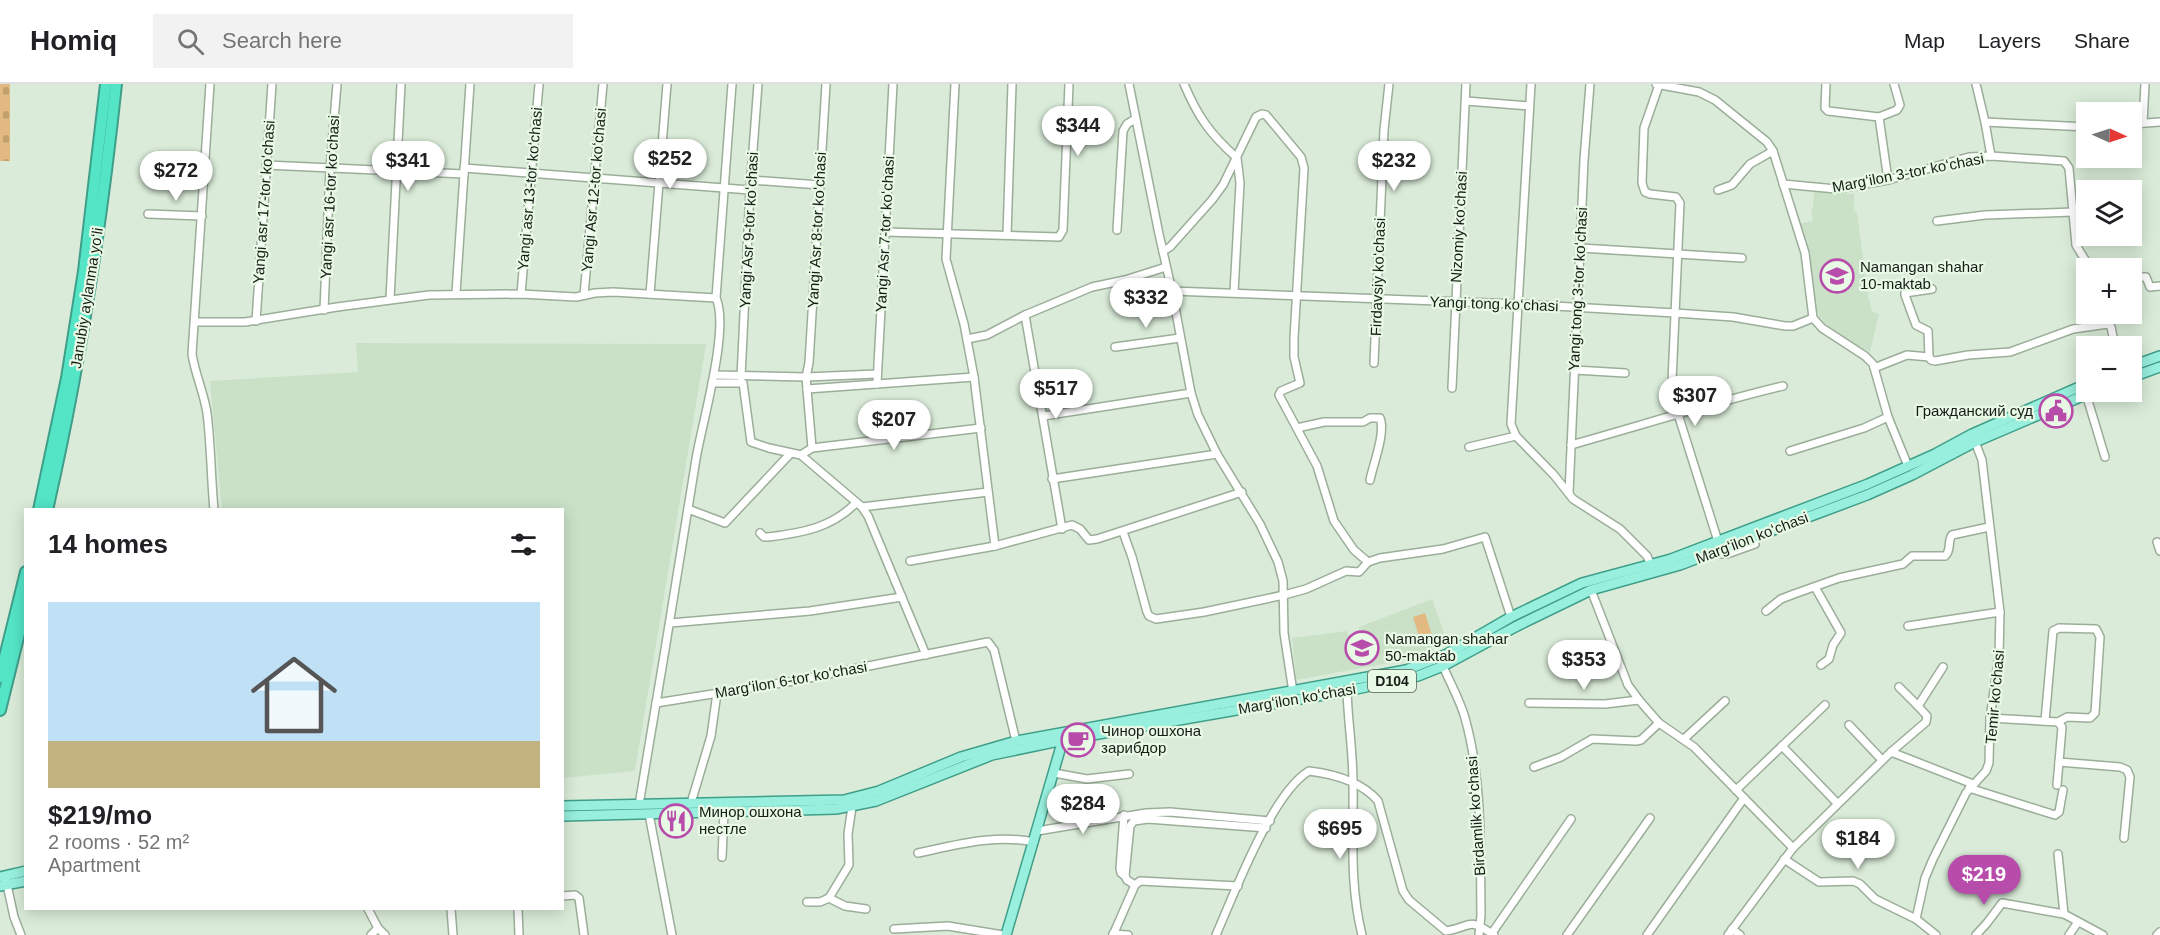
<!DOCTYPE html>
<meta charset="utf-8">
<style>
body{margin:0;font-family:Arial,sans-serif;background:#f2f2f2;color:#202124;height:100vh;display:flex;flex-direction:column;font-size:22px;white-space:nowrap}
*{box-sizing:border-box;margin:0}
p{font-size:20px;color:#757577}
.icon{flex:none;width:33px;height:33px;fill:none;stroke:currentColor;stroke-width:2;stroke-linecap:round;stroke-linejoin:round}
.map{position:relative;flex:1;overflow:hidden}
.side{position:absolute;left:24px;top:424px;width:540px;height:402px;display:flex;flex-direction:column;background:#fff;border-radius:0px;box-shadow:0 3px 15px #0003}
.side>*{flex:none}
.needle{width:39px;rotate:93deg}
.fabs{position:absolute;left:2076px;top:18px;display:grid;gap:12px}
.fabs a{display:grid;place-items:center;width:66px;height:66px;border-radius:0px;background:#fff;box-shadow:0 3px 15px #0003;font-size:30px}
.price{position:absolute;translate:-50% -51px;padding:0 14px;border-radius:21px;background:#fff;color:#222;font-size:20px;line-height:39px;filter:drop-shadow(0 2px 3px #0008)}
.price::after{content:'';position:absolute;left:50%;top:36px;width:18px;height:14px;margin-left:-9px;background:inherit;clip-path:polygon(0 0,100% 0,50% 100%)}
.price.current{background:#b84cab;color:#fff}
ul{padding:0;list-style:none}
li{display:grid;align-content:center;gap:12px;height:318px;padding:0 24px}
li span{display:grid;place-items:center;height:186px;border-radius:0px;color:#555}
li>.icon{margin-inline-start:auto}
span .icon{width:108px;height:108px;fill:#fffc;stroke-width:1}
li b{font-size:26px}
h2{display:flex;justify-content:space-between;align-items:center;height:72px;padding:0 24px;font-size:26px}
header{display:flex;align-items:center;gap:36px;box-sizing:border-box;height:84px;padding:0 30px;background:#fff;border-bottom:2px solid #e0e0e0}
header strong{font-size:28px}
nav{display:flex;gap:33px;margin-inline-start:auto;font-size:21px}
.search{width:420px;height:54px;background:#f2f2f2;display:flex;align-items:center;gap:15px;box-sizing:border-box;padding:0 21px;border-radius:0px;color:#757577;font-size:22px}
.map>svg:first-child{display:block}
</style>
<header>
<strong>Homiq</strong>
<div class="search"><svg class="icon" aria-label="search" viewBox="0 0 24 24"><circle cx="10" cy="10" r="6"/><path d="M15 15l6 6"/></svg>Search here</div>
<nav><a>Map</a><a>Layers</a><a>Share</a></nav>
</header>
<div class="map">
<svg width="2160" height="851" viewBox="0 0 2160 851">
<defs>
<pattern id="cemetery-stones" width="16" height="16" patternUnits="userSpaceOnUse" patternTransform="scale(1.5)"><rect width="16" height="16" fill="#e2b981"/><path d="M2 7V4a2 2 0 0 1 4 0v3zM10 15v-3a2 2 0 0 1 4 0v3z" fill="#c19f6f"/></pattern>
</defs>
<rect width="100%" height="100%" fill="#daecd9"/>
<g fill="#cae1c8">
<path d="M1814 107 1854 110V127L1857 128 1868 212 1872 227 1879 230 1870 268 1828 245V240L1823 241 1822 234H1819V229H1812L1798 140 1813 137 1811 125 1813 124Z"/>
<path d="M356 259 706 260 635 687 563 694 562 426H222L210 297 358 288Z"/>
<path d="M1432 515 1446 554 1416 574 1296 596 1292 554 1347 547 1348 551 1359 550V543Z"/>
</g>
<path fill="#e2b981" d="M1425 529 1434 558 1422 562 1413 533Z"/>
<rect fill="url(#cemetery-stones)" x="0" y="0" width="10" height="77"/>
<g fill="none" stroke-linecap="round" stroke-linejoin="round">
<defs>
<g id="minor">
<path d="M210 0 192 270C195 290 204 309 207 329 211 361 211 394 214 426"/>
<path d="M955 0 946 175 964 240 974 293 995 462"/>
<path d="M1129 0 1159 150 1172 207 1191 309 1198 331 1217 370 1260 440 1278 478 1283 497 1284 549 1293 608"/>
<path d="M1184 0C1198 33 1210 50 1237 74L1240 99 1234 208"/>
<path d="M1531 0 1511 340 1516 352 1554 391 1573 415 1620 445 1647 472 1651 481"/>
<path d="M1656 0 1699 8 1715 16 1767 58 1773 67 1805 169 1813 234 1822 244 1865 272 1873 280 1888 333 1908 382"/>
<path d="M1826 0 1825 24 1828 27 1879 33"/>
<path d="M1976 0 1985 38 1991 72"/>
<path d="M1659 1 1644 44 1642 99 1645 108 1650 110 1676 113 1680 119 1672 297 1678 330 1722 470H1727L1755 460 1753 452"/>
<path d="M1466 17 1529 22"/>
<path d="M1985 38 2086 43"/>
<path d="M2143 39 2145 0"/>
<path d="M2132 40 2160 38"/>
<path d="M266 81 464 90"/>
<path d="M464 84 750 106"/>
<path d="M751 96 820 101"/>
<path d="M1888 96 1879 33 1897 26 1900 21 1894 0"/>
<path d="M1783 100 1836 105 1888 96 1969 73 1991 72 2064 77 2069 84 2076 161 2090 184"/>
<path d="M1718 106 1732 101 1750 80 1773 67"/>
<path d="M148 130 202 132"/>
<path d="M1937 137 1985 131 2074 128"/>
<path d="M1117 146 1123 47 1127 40 1135 35"/>
<path d="M885 148 1059 153 1063 146 1069 0"/>
<path d="M1007 151 1012 0"/>
<path d="M1581 164 1742 174"/>
<path d="M1163 167 1170 163 1212 116 1223 101 1256 33 1262 30 1266 31 1301 73 1304 84 1294 254V273L1300 299 1281 307 1279 311 1317 382 1334 437 1354 466 1368 478"/>
<path d="M2132 193H2146L2150 203 2160 202"/>
<path d="M1172 207 1518 220 1675 229 1733 233 1785 242H1793L1813 234"/>
<path d="M456 209 470 0"/>
<path d="M521 210 539 0"/>
<path d="M650 210 667 0"/>
<path d="M584 211 603 0"/>
<path d="M390 215 401 0"/>
<path d="M324 226 330 85 337 0"/>
<path d="M2105 230 2108 240 2111 243 2115 262"/>
<path d="M1025 231 1062 445"/>
<path d="M256 237 272 0"/>
<path d="M195 238H245L337 223 429 211 521 210 576 213 595 209 613 208 716 214"/>
<path d="M967 255 987 251 1025 231 1092 203 1125 196 1166 183"/>
<path d="M1115 263 1180 254"/>
<path d="M1929 273 1928 247 1916 241 1905 211V209L1932 205"/>
<path d="M1374 279 1384 46 1389 0"/>
<path d="M1874 284 1907 271 1929 273 1931 276 1935 277 1968 271 2010 268 2073 245 2108 240"/>
<path d="M1575 286 1625 289"/>
<path d="M714 291 806 293 877 290"/>
<path d="M741 293 750 106 758 0"/>
<path d="M712 299H743L751 358 769 364 801 371 862 423 868 432 926 571"/>
<path d="M877 300 893 0"/>
<path d="M1452 304 1466 0"/>
<path d="M807 305 974 293"/>
<path d="M2086 310 2105 373"/>
<path d="M1043 332 1191 309"/>
<path d="M1297 344 1324 338H1363L1370 334H1380C1386 348 1373 381 1370 396"/>
<path d="M1571 361C1642 341 1712 319 1783 302"/>
<path d="M1469 363 1516 352"/>
<path d="M812 364 807 305 806 293 809 279 826 0"/>
<path d="M1790 367 1864 344 1888 333"/>
<path d="M801 371 812 364 981 344"/>
<path d="M1052 395 1217 370"/>
<path d="M1569 409 1584 76 1590 0"/>
<path d="M862 423 988 408"/>
<path d="M688 425 725 439 790 370"/>
<path d="M1123 448 1132 473 1147 528 1149 532 1156 535 1204 528 1284 511 1306 505 1346 487 1359 488 1368 478"/>
<path d="M760 449 764 453H768C802 449 831 444 856 419"/>
<path d="M2157 458 2160 467"/>
<path d="M910 477 995 462 1072 441 1080 445 1089 456 1097 455 1242 408"/>
<path d="M1368 478 1380 474 1443 465 1485 453 1511 533"/>
<path d="M1815 503 1841 549 1833 561 1829 575 1821 581"/>
<path d="M1591 506 1628 601 1639 616 1659 639 1694 663 1793 764"/>
<path d="M1766 527 1781 515 1794 510 1839 494 1903 480 1912 472H1945C1952 466 1947 458 1952 451L1989 443"/>
<path d="M670 539 810 527 902 513"/>
<path d="M1908 542 2000 528"/>
<path d="M1443 582C1450 599 1460 616 1465 634 1483 698 1480 765 1481 831L1479 851"/>
<path d="M1899 603 1918 622"/>
<path d="M1347 607C1348 638 1353 668 1353 699 1354 752 1349 798 1362 851"/>
<path d="M656 619 794 597 988 558 994 566 1016 657"/>
<path d="M1529 619 1605 620 1639 616"/>
<path d="M1990 634 2058 638 2062 643 2059 678 2120 683 2127 686 2130 693 2124 754"/>
<path d="M2045 637 2053 547 2059 544 2096 545 2100 553 2095 629 2090 634 2067 633 2058 638"/>
<path d="M1849 641 1882 676"/>
<path d="M1684 655 1725 617"/>
<path d="M1782 662 1837 719"/>
<path d="M1891 668 1926 638 1927 632 1918 622 1943 583"/>
<path d="M1534 683 1561 673 1592 655 1636 657 1641 656 1659 639"/>
<path d="M1054 689 1087 695 1129 690"/>
<path d="M2057 701 2059 678"/>
<path d="M1969 704 2055 731 2059 728 2063 706"/>
<path d="M1736 706 1825 621"/>
<path d="M691 719 711 652 717 609"/>
<path d="M639 721C659 606 677 490 696 375 702 339 730 244 716 214L732 0"/>
<path d="M649 730 672 851"/>
<path d="M1124 731 1120 784 1121 789 1125 792"/>
<path d="M1037 747 1146 729 1170 728 1270 737"/>
<path d="M918 769C956 761 996 750 1034 758"/>
<path d="M2058 770 2064 830 2103 851"/>
<path d="M722 773 724 728"/>
<path d="M1784 775 1819 798 1853 797 1860 800 1875 815 1916 835"/>
<path d="M6 796 14 833 21 851"/>
<path d="M1135 801 1127 796 1125 792 1130 742 1134 737 1148 735 1266 744"/>
<path d="M562 812 575 811 579 814 584 851"/>
<path d="M829 814 845 822 866 825"/>
<path d="M807 818H820L829 814 849 781 848 750 852 723"/>
<path d="M368 825 378 844 385 851"/>
<path d="M451 825 453 851"/>
<path d="M518 825 519 851"/>
<path d="M894 845 948 842 1003 851"/>
<path d="M1732 845 1740 851"/>
<path d="M1492 849 1571 735"/>
<path d="M1113 850 1128 851"/>
<path d="M371 851 378 844"/>
<path d="M1113 851 1135 801 1140 797 1238 802"/>
<path d="M1216 851C1234 810 1272 709 1309 687 1334 690 1361 697 1378 717L1403 807 1409 816 1446 847C1473 843 1466 832 1494 851"/>
<path d="M1567 851 1650 734"/>
<path d="M1647 851 1744 714"/>
<path d="M1728 851 1793 764 1891 668 1973 700"/>
<path d="M1936 851 1916 835 1925 794 1933 775 1966 709 1986 687 1989 679 1990 634 1999 572 2000 528 1982 376 1974 355"/>
<path d="M1976 851 1987 839 2002 819 2064 830"/>
<path d="M2069 851 2078 838"/>
<path d="M2157 851 2160 848"/>
</g>
<g id="major">
<path d="M2132 282 2160 272"/>
<path d="M2132 293 2160 283"/>
<path d="M562 722 844 716 879 707 961 673 1016 657 1406 586 1447 570 1511 533 1582 499 1671 475 1868 400 1935 370 1972 350 2086 300"/>
<path d="M562 732 836 725 876 717 992 671 1064 656 1347 607 1418 592 1443 582 1517 542 1591 506 1680 481 1867 411 1912 391 1975 358 2092 308"/>
<path d="M0 793 26 787"/>
<path d="M0 802 26 797"/>
<path d="M1006 851 1064 652"/>
</g>
<g id="highway">
<path d="M39 426 67 294 84 187 106 0"/>
<path d="M47 426C79 286 101 143 116 0"/>
<path d="M0 593 26 488"/>
<path d="M0 626 26 521"/>
</g>
</defs>
<use href="#minor" stroke="#9cad9a" stroke-width="10"/>
<use href="#major" stroke="#3f9f89" stroke-width="12"/>
<use href="#highway" stroke="#3f9f89" stroke-width="14"/>
<use href="#minor" stroke="#fff" stroke-width="7"/>
<use href="#major" stroke="#98efdd" stroke-width="9"/>
<use href="#highway" stroke="#54e5c7" stroke-width="10"/>
</g>
<defs>
<symbol id="school-ring" viewBox="-11 -11 22 22"><circle r="9.5" fill="#e8f9e6" stroke="#b84cab" stroke-width="1.5"/><path d="M0-5L7-2L0 1L-7-2ZM-4 1L0 2.5L4 1V4Q0 6-4 4Z" fill="#b84cab"/></symbol>
<symbol id="civic-ring" viewBox="-11 -11 22 22"><circle r="9.5" fill="#e8f9e6" stroke="#b84cab" stroke-width="1.5"/><path d="M-.6-6.5H3V-4.5H.6V-3L4-1V1h2V6H-6V1h2V-1L-.6-3ZM-1.2 2.5V6h2.4V2.5Z" fill="#b84cab"/></symbol>
<symbol id="cafe-ring" viewBox="-11 -11 22 22"><circle r="9.5" fill="#e8f9e6" stroke="#b84cab" stroke-width="1.5"/><path d="M-5.5-4.5H6V0H3Q3 3.5 0 3.5H-2.5Q-5.5 3.5-5.5 0ZM3-3.2v2h1.7v-2ZM-6 4.5H4V6H-6Z" fill="#b84cab"/></symbol>
<symbol id="restaurant-ring" viewBox="-11 -11 22 22"><circle r="9.5" fill="#e8f9e6" stroke="#b84cab" stroke-width="1.5"/><path d="M-5-6h1v4h1v-4h1v4h1v-4h1v5L-1.5 .5V6h-2V.5L-5-1ZM5-6V6H3V1.5H1.5Q1.5-4 5-6Z" fill="#b84cab"/></symbol>
</defs>
<g fill-rule="evenodd">
<use href="#school-ring" x="1818" y="173" width="38" height="38"/>
<use href="#civic-ring" x="2037" y="308" width="38" height="38"/>
<use href="#school-ring" x="1343" y="545" width="38" height="38"/>
<use href="#cafe-ring" x="1059" y="637" width="38" height="38"/>
<use href="#restaurant-ring" x="657" y="718" width="38" height="38"/>
</g>
<g text-anchor="middle" stroke-width="4.5" stroke-linejoin="round" paint-order="stroke">
<rect fill="#e8f9e6" stroke="#565f54" stroke-width="1.5" x="1368" y="586" width="48" height="22" rx="4.5"/>
<g font-size="14" font-weight="bold" fill="#171d16">
<text x="1392" y="602">D104</text>
</g>
<g font-size="15" fill="#171d16" stroke="#e8f9e6">
<text transform="translate(1908 89) rotate(-11)" y="5">Margʻilon 3-tor koʻchasi</text>
<text transform="translate(530 105) rotate(-85)" y="5">Yangi asr 13-tor koʻchasi</text>
<text transform="translate(594 106) rotate(-85)" y="5">Yangi Asr 12-tor koʻchasi</text>
<text transform="translate(330 113) rotate(-87)" y="5">Yangi asr 16-tor koʻchasi</text>
<text transform="translate(264 118) rotate(-86)" y="5">Yangi asr 17-tor koʻchasi</text>
<text transform="translate(1459 143) rotate(-87)" y="5">Nizomiy koʻchasi</text>
<text transform="translate(749 146) rotate(-87)" y="5">Yangi Asr 9-tor koʻchasi</text>
<text transform="translate(817 146) rotate(-87)" y="5">Yangi Asr 8-tor koʻchasi</text>
<text transform="translate(885 150) rotate(-87)" y="5">Yangi Asr 7-tor koʻchasi</text>
<text transform="translate(1378 193) rotate(-88)" y="5">Firdavsiy koʻchasi</text>
<text transform="translate(1578 205) rotate(-87)" y="5">Yangi tong 3-tor koʻchasi</text>
<text transform="translate(87 214) rotate(-81)" y="5">Janubiy aylanma yoʻli</text>
<text transform="translate(1494 220) rotate(2)" y="5">Yangi tong koʻchasi</text>
<text transform="translate(1752 454) rotate(-21)" y="5">Margʻilon koʻchasi</text>
<text transform="translate(791 596) rotate(-10)" y="5">Margʻilon 6-tor koʻchasi</text>
<text transform="translate(1995 613) rotate(-85)" y="5">Temir ko'chasi</text>
<text transform="translate(1297 615) rotate(-10)" y="5">Margʻilon koʻchasi</text>
<text transform="translate(1476 732) rotate(-94)" y="5">Birdamlik koʻchasi</text>
</g>
<g font-size="15" fill="#171d16" stroke="#e8f9e6" text-anchor="start">
<text x="1860" y="188">Namangan shahar<tspan x="1860" dy="17">10-maktab</tspan></text>
<text x="2033" y="332" text-anchor="end">Гражданский суд</text>
<text x="1385" y="560">Namangan shahar<tspan x="1385" dy="17">50-maktab</tspan></text>
<text x="1101" y="652">Чинор ошхона<tspan x="1101" dy="17">зарибдор</tspan></text>
<text x="699" y="733">Минор ошхона<tspan x="699" dy="17">нестле</tspan></text>
</g>
</g>
</svg>
<div class="fabs">
<a><svg class="needle" viewBox="-14 -14 28 28"><path d="M0-13l5 13h-10z" fill="#e53935"/><path d="M0 13l5-13h-10z" fill="#757577"/></svg></a>
<a><svg class="icon" aria-label="layers" viewBox="0 0 24 24"><path d="M12 4l9 5-9 5-9-5zM3 14l9 5 9-5"/></svg></a>
<a>+</a>
<a>−</a>
</div>
<b class="price" style="left:1078px;top:73px">$344</b>
<b class="price" style="left:670px;top:106px">$252</b>
<b class="price" style="left:408px;top:108px">$341</b>
<b class="price" style="left:1394px;top:108px">$232</b>
<b class="price" style="left:176px;top:118px">$272</b>
<b class="price" style="left:1146px;top:245px">$332</b>
<b class="price" style="left:1056px;top:336px">$517</b>
<b class="price" style="left:1695px;top:343px">$307</b>
<b class="price" style="left:894px;top:367px">$207</b>
<b class="price" style="left:1584px;top:607px">$353</b>
<b class="price" style="left:1083px;top:751px">$284</b>
<b class="price" style="left:1340px;top:776px">$695</b>
<b class="price" style="left:1858px;top:786px">$184</b>
<b class="price current" style="left:1984px;top:822px">$219</b>
<section class="side">
<h2>14 homes<svg class="icon" aria-label="filters" viewBox="0 0 24 24"><path d="M4 7h16M4 17h16"/><circle cx="9" cy="7" r="2"/><circle cx="15" cy="17" r="2"/></svg></h2>
<ul>
<li><span style="background:linear-gradient(#bfe0f5 75%,#c2b280 0)"><svg class="icon" aria-label="home" viewBox="0 0 24 24"><path d="M3 11l9-7 9 7M6 9v11h12V9"/></svg></span><div><b>$219/mo</b><p>2 rooms · 52 m²</p><p>Apartment</p></div></li>
</ul>
</section>
</div>
